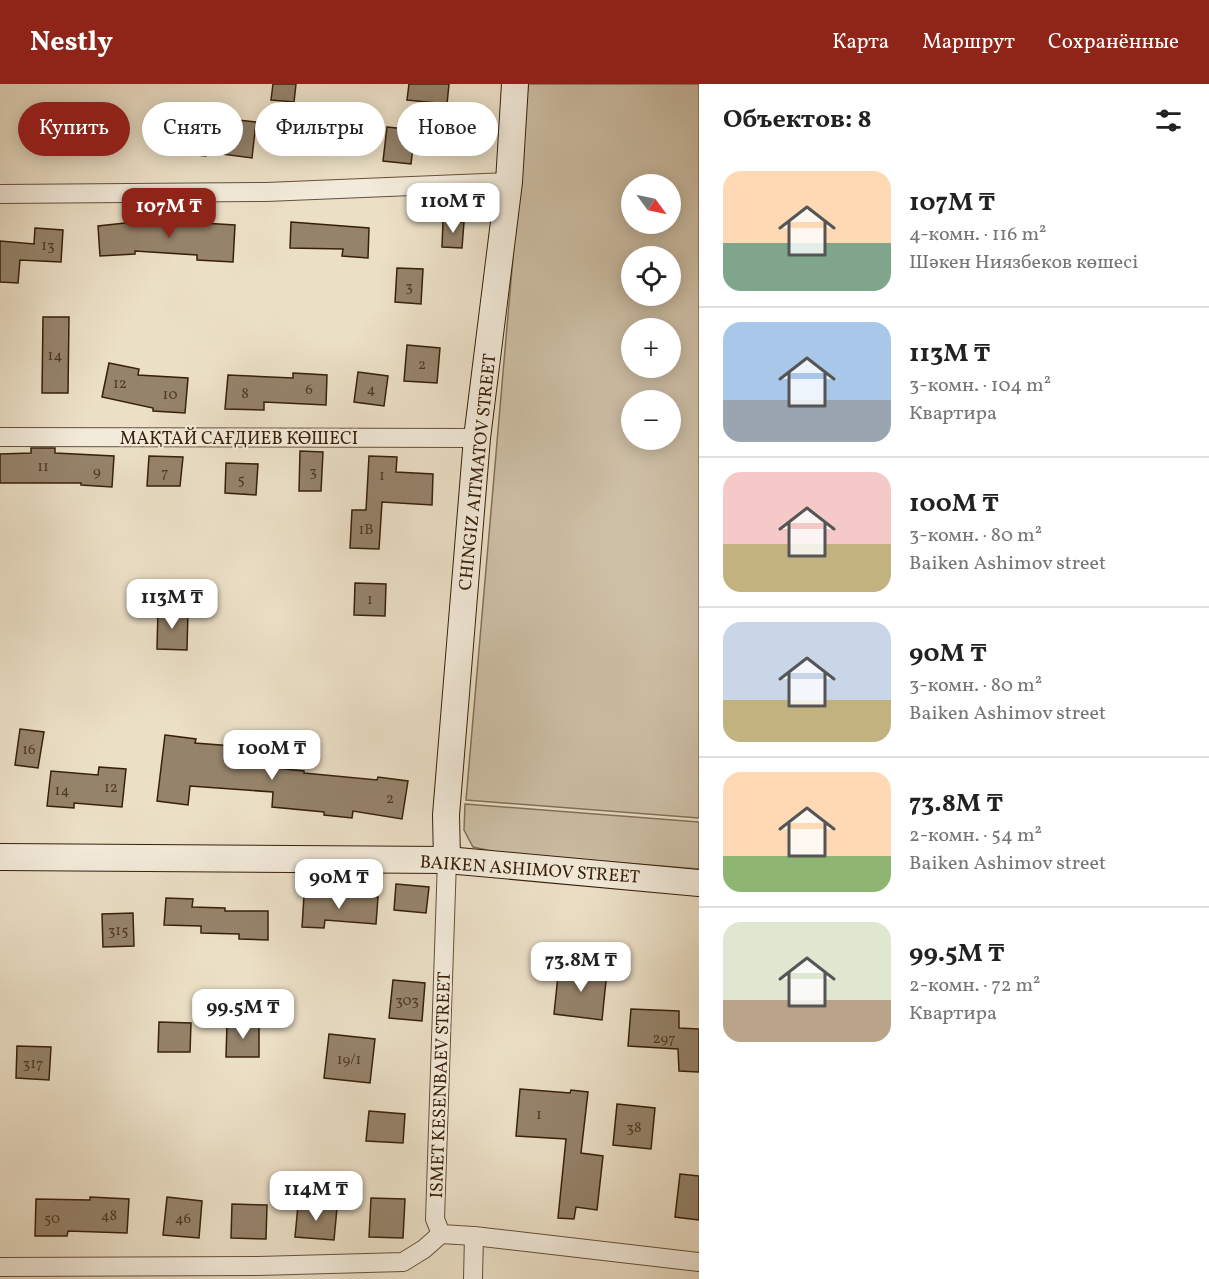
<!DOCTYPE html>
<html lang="ru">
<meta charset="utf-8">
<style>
body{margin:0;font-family:Vollkorn,serif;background:#f6f6f6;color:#222;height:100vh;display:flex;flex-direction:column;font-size:22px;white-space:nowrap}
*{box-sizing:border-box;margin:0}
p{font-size:20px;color:#767676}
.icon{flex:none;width:33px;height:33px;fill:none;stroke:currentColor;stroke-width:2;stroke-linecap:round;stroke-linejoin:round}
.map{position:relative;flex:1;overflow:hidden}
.panel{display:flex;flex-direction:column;background:#fff;width:510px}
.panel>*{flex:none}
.top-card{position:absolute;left:18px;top:18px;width:570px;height:54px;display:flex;gap:12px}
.needle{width:39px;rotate:123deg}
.buttons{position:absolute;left:621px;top:90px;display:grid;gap:12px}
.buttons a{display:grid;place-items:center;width:60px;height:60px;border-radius:50%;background:#fff;box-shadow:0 3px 15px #0003;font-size:30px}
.price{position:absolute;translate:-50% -51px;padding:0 14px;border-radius:12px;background:#fff;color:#222;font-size:20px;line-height:39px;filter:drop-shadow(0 2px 3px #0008)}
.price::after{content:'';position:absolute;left:50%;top:36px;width:18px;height:14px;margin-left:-9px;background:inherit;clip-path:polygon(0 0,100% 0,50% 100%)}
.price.current{background:#8f2418;color:#fff}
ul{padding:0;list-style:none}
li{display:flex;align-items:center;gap:18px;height:150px;padding:0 24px}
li+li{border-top:2px solid #e0e0e0}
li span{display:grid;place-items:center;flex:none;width:168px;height:120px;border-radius:18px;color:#555}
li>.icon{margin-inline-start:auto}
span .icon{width:72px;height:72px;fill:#fffc;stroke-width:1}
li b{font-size:26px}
h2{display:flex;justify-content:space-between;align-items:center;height:72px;padding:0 24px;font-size:26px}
.chip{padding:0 21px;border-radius:27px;background:#fff;box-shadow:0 3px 15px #0003;font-size:21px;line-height:54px}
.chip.current{background:#8f2418;color:#fff}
header{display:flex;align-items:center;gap:36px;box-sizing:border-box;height:84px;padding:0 30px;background:#8f2418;color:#fff}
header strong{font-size:28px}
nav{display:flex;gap:33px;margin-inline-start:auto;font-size:21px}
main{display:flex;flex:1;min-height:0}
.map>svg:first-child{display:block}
</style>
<header>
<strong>Nestly</strong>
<nav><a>Карта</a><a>Маршрут</a><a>Сохранённые</a></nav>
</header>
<main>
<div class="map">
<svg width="699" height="1195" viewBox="0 0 699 1195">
<rect width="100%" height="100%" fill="#ebdfc6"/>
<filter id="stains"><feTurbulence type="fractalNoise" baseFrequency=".00333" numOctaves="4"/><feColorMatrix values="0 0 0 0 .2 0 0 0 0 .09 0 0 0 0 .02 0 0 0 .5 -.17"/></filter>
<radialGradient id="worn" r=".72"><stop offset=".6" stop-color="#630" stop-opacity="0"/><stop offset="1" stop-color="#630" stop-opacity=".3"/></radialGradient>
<g fill="#cdbfa6" stroke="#827057" stroke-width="1.5" fill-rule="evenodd">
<path d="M528 0H699V734L466 716ZM632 100H670V140H632ZM632 172H670V212H632ZM632 244H670V284H632ZM632 316H670V356H632Z"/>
<path d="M465 720 699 738V785L500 769 473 763 464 746Z"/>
</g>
<g fill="#95836b" stroke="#382008" stroke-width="1.5">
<path d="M273 0H296L294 18 271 16Z"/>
<path d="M409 0H449L447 20 407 16Z"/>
<path d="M183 30 256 38 252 74 207 68 206 72 178 69Z"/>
<path d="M311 35 340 38 338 63 308 60Z"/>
<path d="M86 36 116 42 111 69 81 63Z"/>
<path d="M387 43 415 46 411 80 383 77Z"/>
<path d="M153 136 235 141 233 178 197 176V171L135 167V170L100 172 98 142Z"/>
<path d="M443 137 464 138 462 164 442 163Z"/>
<path d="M291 138 369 144 368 174 342 172 343 165 290 164Z"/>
<path d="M35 144 63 146 61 178 20 176 18 199 0 198V157L34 160Z"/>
<path d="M397 184 423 185 421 220 395 218Z"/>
<path d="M43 233H69L68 309H42Z"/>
<path d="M407 261 440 264 437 299 404 297Z"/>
<path d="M109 279 139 285 138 291 188 294 185 329 153 327V324L102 313Z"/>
<path d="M358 288 388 292 384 322 354 318Z"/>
<path d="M293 289 327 291 326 321 264 318V326L225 325 228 291 293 294Z"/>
<path d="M31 364H55V369L114 372 112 403 81 401V399H0V370L31 369Z"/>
<path d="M300 367 323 368 321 407H299Z"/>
<path d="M149 372 183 373 180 402H147Z"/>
<path d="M369 372 397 373 396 388 433 390 432 421 382 418 379 465 350 464 352 426H366Z"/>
<path d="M226 379 258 380 256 411 225 409Z"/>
<path d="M355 499 386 500 385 532 354 531Z"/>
<path d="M158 525 188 527 187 566 157 565Z"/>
<path d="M20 645 44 648 38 684 15 681Z"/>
<path d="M165 651 196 655 195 659 233 662V666L268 668 267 683 304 687V689L377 696 378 693 408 697 402 735 353 727 352 734 324 731V728L272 723 273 708 190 702 188 721 157 717Z"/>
<path d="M99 683 126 685 122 723 74 719V724L47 722 51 687 98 691Z"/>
<path d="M396 800 429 803 426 829 394 826Z"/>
<path d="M344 811 378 813 376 840 325 836 324 844 302 843 304 812 344 814Z"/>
<path d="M166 814 193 815 192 823 225 824V827H268V856L239 855V850L201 849V842L164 841Z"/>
<path d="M133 829 134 862 103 863 102 830Z"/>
<path d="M559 882 607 887 602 936 554 930Z"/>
<path d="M393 896 425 899 422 937 389 934Z"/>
<path d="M631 925 679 927V944L699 945V988L679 987 678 965 628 962Z"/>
<path d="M159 938 191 939 190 968H158Z"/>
<path d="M227 939H259V973H226Z"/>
<path d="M329 950 375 955 370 999 324 994Z"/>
<path d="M17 962 51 963 49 996 16 994Z"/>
<path d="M520 1005 570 1009 571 1006 588 1008 581 1069 603 1072 597 1126 576 1123 574 1135 558 1134 566 1055 516 1052Z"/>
<path d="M617 1020 655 1024 651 1065 613 1061Z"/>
<path d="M369 1027 405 1030 403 1059 366 1057Z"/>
<path d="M680 1090 699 1092V1136L675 1133Z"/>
<path d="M90 1113 129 1115 127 1149 68 1147 67 1152H35L36 1115 90 1116Z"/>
<path d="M167 1113 202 1117 199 1154 163 1151Z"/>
<path d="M371 1114 405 1115 403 1154 369 1153Z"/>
<path d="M232 1120 267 1121 266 1155 231 1154Z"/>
<path d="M298 1121 337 1124 334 1156 295 1153Z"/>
</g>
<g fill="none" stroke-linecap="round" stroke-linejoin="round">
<defs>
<g id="street">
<path d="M0 110 266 108 509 98"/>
<path d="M0 353 477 354"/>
<path d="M447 776 435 1135 441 1150 474 1152 473 1195"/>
<path d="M474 1152 699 1178"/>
<path d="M0 1183 258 1182 403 1178 424 1165 441 1150"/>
</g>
<g id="secondary">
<path d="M0 773 447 776 699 799"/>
<path d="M447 776 446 731 477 354 509 98 515 0"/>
</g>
</defs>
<use href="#street" stroke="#655038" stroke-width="20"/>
<use href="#secondary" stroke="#382008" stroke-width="28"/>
<use href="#street" stroke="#f2eada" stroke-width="18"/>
<use href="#secondary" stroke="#f2eada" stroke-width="26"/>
</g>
<g text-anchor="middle" stroke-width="4.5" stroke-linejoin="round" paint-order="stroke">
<g font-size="15" fill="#4f3921">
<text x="48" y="166">13</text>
<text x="409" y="207">3</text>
<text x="55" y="276">14</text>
<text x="422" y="285">2</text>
<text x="120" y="304">12</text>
<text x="309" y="310">6</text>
<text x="371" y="310">4</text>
<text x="245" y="314">8</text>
<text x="170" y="315">10</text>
<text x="43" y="387">11</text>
<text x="97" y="392">9</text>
<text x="313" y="392">3</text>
<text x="165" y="393">7</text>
<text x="382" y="396">1</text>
<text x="241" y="400">5</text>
<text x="366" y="450">1В</text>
<text x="370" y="520">1</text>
<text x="29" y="670">16</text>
<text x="111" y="708">12</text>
<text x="62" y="711">14</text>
<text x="390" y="719">2</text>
<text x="118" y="851">315</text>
<text x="407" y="921">303</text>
<text x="664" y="959">297</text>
<text x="349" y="980">19/1</text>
<text x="33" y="984">317</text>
<text x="539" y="1035">1</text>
<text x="634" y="1048">38</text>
<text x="109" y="1136">48</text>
<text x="52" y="1139">50</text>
<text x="183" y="1139">46</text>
</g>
<g font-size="18" fill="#382008" stroke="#f2eada">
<text x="239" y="360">МАҚТАЙ САҒДИЕВ КӨШЕСІ</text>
<text transform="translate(477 388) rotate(-84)" y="6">CHINGIZ AITMATOV STREET</text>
<text transform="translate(530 785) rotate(4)" y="6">BAIKEN ASHIMOV STREET</text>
<text transform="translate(440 1001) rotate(-88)" y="6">ISMET KESENBAEV STREET</text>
</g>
</g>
<rect width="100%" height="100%" filter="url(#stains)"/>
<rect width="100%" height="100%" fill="url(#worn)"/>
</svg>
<div class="buttons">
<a><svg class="needle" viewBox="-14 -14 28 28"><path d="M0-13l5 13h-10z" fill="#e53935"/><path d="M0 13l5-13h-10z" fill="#767676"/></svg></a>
<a><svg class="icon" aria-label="locate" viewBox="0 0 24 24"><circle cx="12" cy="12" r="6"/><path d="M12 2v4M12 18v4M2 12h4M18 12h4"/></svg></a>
<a>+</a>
<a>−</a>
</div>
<b class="price" style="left:453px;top:150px">110M ₸</b>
<b class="price current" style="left:169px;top:155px">107M ₸</b>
<b class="price" style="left:172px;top:546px">113M ₸</b>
<b class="price" style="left:272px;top:697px">100M ₸</b>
<b class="price" style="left:339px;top:826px">90M ₸</b>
<b class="price" style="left:581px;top:909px">73.8M ₸</b>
<b class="price" style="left:243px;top:956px">99.5M ₸</b>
<b class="price" style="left:316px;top:1138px">114M ₸</b>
<div class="top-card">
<a class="chip current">Купить</a>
<a class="chip">Снять</a>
<a class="chip">Фильтры</a>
<a class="chip">Новое</a>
</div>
</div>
<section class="panel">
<h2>Объектов: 8<svg class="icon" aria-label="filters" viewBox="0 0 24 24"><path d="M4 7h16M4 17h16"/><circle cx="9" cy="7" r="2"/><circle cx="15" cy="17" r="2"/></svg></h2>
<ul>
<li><span style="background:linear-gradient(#ffd9b3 60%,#7fa58c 0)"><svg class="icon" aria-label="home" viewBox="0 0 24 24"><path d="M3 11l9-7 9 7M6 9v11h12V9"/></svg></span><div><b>107M ₸</b><p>4-комн. · 116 m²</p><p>Шәкен Ниязбеков көшесі</p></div></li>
<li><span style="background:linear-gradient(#a9c7e8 65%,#9aa5b1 0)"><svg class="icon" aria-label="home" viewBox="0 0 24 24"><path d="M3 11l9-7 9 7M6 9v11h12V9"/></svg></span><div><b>113M ₸</b><p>3-комн. · 104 m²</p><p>Квартира</p></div></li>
<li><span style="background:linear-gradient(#f6c9c9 60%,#c2b280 0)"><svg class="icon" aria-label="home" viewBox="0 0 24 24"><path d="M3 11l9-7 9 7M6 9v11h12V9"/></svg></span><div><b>100M ₸</b><p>3-комн. · 80 m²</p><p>Baiken Ashimov street</p></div></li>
<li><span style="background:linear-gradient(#c9d6e8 65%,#c2b280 0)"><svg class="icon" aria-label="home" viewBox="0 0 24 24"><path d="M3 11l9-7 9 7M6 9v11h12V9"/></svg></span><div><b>90M ₸</b><p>3-комн. · 80 m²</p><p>Baiken Ashimov street</p></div></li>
<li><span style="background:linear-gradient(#ffd9b3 70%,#8fb573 0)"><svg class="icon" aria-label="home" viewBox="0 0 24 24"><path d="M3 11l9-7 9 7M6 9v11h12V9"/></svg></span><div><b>73.8M ₸</b><p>2-комн. · 54 m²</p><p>Baiken Ashimov street</p></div></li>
<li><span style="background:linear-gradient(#dfe7d0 65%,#b9a48a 0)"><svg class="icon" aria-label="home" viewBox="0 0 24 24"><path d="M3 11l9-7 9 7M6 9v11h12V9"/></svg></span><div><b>99.5M ₸</b><p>2-комн. · 72 m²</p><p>Квартира</p></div></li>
</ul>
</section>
</main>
